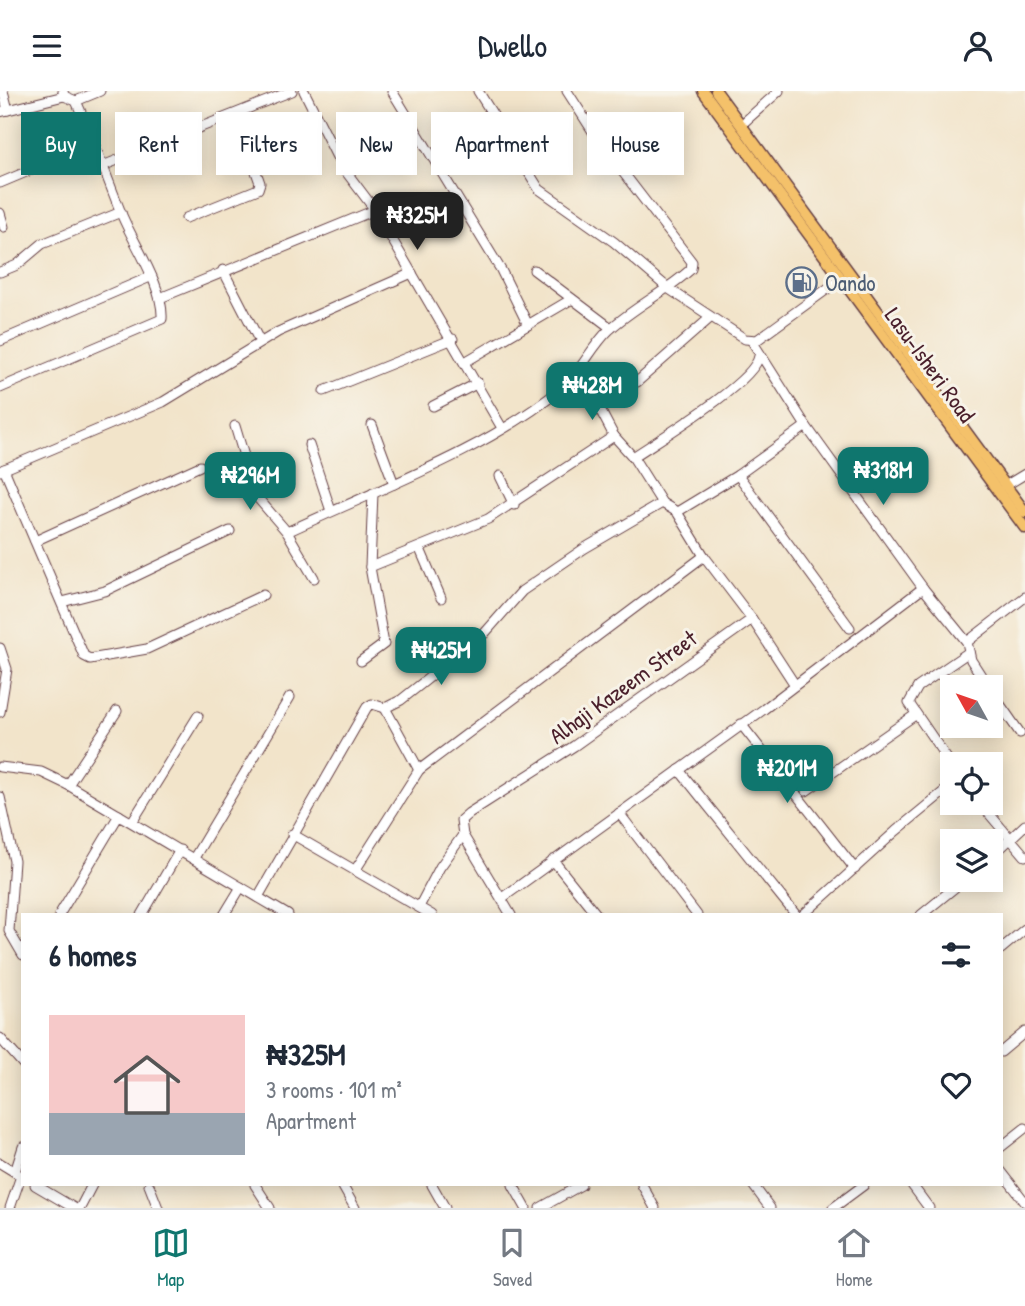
<!DOCTYPE html>
<meta charset="utf-8">
<style>
body{margin:0;font-family:"Patrick Hand",sans-serif;background:#f6f6f7;color:#1f2937;height:100vh;display:flex;flex-direction:column;font-size:26px;white-space:nowrap}
*{box-sizing:border-box;margin:0}
p{font-size:23px;color:#747a83}
.icon{flex:none;width:38px;height:38px;fill:none;stroke:currentColor;stroke-width:2;stroke-linecap:round;stroke-linejoin:round}
.map{position:relative;flex:1;overflow:hidden}
.details{position:absolute;left:21px;top:822px;width:982px;height:273px;display:flex;flex-direction:column;background:#fff;border-radius:0px;box-shadow:0 4px 18px #0003}
.details>*{flex:none}
.guide{position:absolute;left:21px;top:21px;width:984px;height:63px;display:flex;gap:14px}
.needle{width:46px;rotate:310deg}
.tools{position:absolute;left:940px;top:584px;display:grid;gap:14px}
.tools a{display:grid;place-items:center;width:63px;height:63px;border-radius:0px;background:#fff;box-shadow:0 4px 18px #0003;font-size:35px}
.price{position:absolute;translate:-50% -60px;padding:0 16px;border-radius:14px;background:#0f766e;color:#fff;font-size:23px;line-height:46px;filter:drop-shadow(0 2px 4px #0008)}
.price::after{content:'';position:absolute;left:50%;top:42px;width:21px;height:16px;margin-left:-10px;background:inherit;clip-path:polygon(0 0,100% 0,50% 100%)}
.price.on{background:#222;color:#fff}
ul{padding:0;list-style:none}
li{display:flex;align-items:center;gap:21px;height:175px;padding:0 28px}
li span{display:grid;place-items:center;flex:none;width:196px;height:140px;border-radius:0px;color:#555}
li>.icon{margin-inline-start:auto}
span .icon{width:84px;height:84px;fill:#fffc;stroke-width:1}
li b{font-size:30px}
h2{display:flex;justify-content:space-between;align-items:center;height:84px;padding:0 28px;font-size:30px}
.chip{padding:0 24px;border-radius:0px;background:#fff;box-shadow:0 4px 18px #0003;font-size:24px;line-height:63px}
.chip.on{background:#0f766e;color:#fff}
header{display:flex;justify-content:space-between;align-items:center;height:91px;padding:0 28px;background:#fff;font-size:32px;font-weight:600}
.tabs{display:flex;justify-content:space-around;align-items:center;height:98px;border-top:2px solid #e0e1e3;background:#fff;font-size:19px;color:#747a83}
.tabs a{display:grid;justify-items:center;gap:4px}
.tabs .on{color:#0f766e}
.map>svg:first-child{display:block}
</style>
<header><svg class="icon" aria-label="menu" viewBox="0 0 24 24"><path d="M4 6h16M4 12h16M4 18h16"/></svg>Dwello<svg class="icon" aria-label="person" viewBox="0 0 24 24"><circle cx="12" cy="8" r="4"/><path d="M4 21q1-7 8-7t8 7"/></svg></header>
<div class="map">
<svg width="1025" height="1117" viewBox="0 0 1025 1117">
<rect width="100%" height="100%" fill="#f7f3e8"/>
<filter id="ink" filterUnits="userSpaceOnUse"><feTurbulence type="fractalNoise" baseFrequency=".0143" numOctaves="2"/><feDisplacementMap in="SourceGraphic" scale="14" xChannelSelector="R" yChannelSelector="G"/><feConvolveMatrix kernelMatrix="1 2 1 2 8 2 1 2 1" color-interpolation-filters="sRGB"/></filter>
<filter id="wash" filterUnits="userSpaceOnUse"><feTurbulence type="fractalNoise" baseFrequency=".00686" numOctaves="4" result="noise"/><feDisplacementMap in="SourceGraphic" scale="28" xChannelSelector="R" yChannelSelector="G"/><feGaussianBlur stdDeviation="1.57" result="paint"/><feColorMatrix in="noise" values="0 0 0 0 0 0 0 0 0 0 0 0 0 0 0 0 0 1.4 0 .05"/><feComposite in="paint" operator="in"/></filter>
<g filter="url(#wash)">
<rect width="100%" height="100%" fill="#f2e4ca"/>
</g>
<g filter="url(#ink)">
<g fill="none" stroke-linecap="round" stroke-linejoin="round">
<defs>
<g id="minor">
<path d="M3 0 8 19"/>
<path d="M304 0 341 74 375 119 502 337"/>
<path d="M392 0 501 179 528 234"/>
<path d="M478 0 539 98 614 151 669 198 745 248 757 249 841 188"/>
<path d="M76 10 100 0"/>
<path d="M0 21 64 5"/>
<path d="M741 34 779 0"/>
<path d="M105 74 292 0"/>
<path d="M0 92 95 52"/>
<path d="M0 122 4 136"/>
<path d="M186 127 258 98 260 92 236 24"/>
<path d="M223 179 260 251"/>
<path d="M534 179 611 237"/>
<path d="M0 181 17 174 42 153 121 121"/>
<path d="M160 207 375 119"/>
<path d="M0 250 150 186"/>
<path d="M752 250 806 335 923 497 967 551 971 569 989 597"/>
<path d="M465 271 572 208"/>
<path d="M578 277 614 345 633 366 662 412 677 421 704 465 752 528"/>
<path d="M637 291 710 227"/>
<path d="M0 297 162 228C164 196 133 152 121 122 106 84 93 47 76 10L64 5 63 0"/>
<path d="M324 300 453 248"/>
<path d="M433 315 478 292"/>
<path d="M372 334 394 393"/>
<path d="M235 335 256 405 287 441 314 487"/>
<path d="M309 354 331 420"/>
<path d="M633 366C658 349 755 291 759 265"/>
<path d="M4 378 84 565 90 568 147 558 263 504"/>
<path d="M0 380 163 311 278 241 412 182"/>
<path d="M738 384 850 537"/>
<path d="M500 385 514 414"/>
<path d="M1005 395 1025 383"/>
<path d="M677 421 738 384 806 335"/>
<path d="M287 441C376 399 486 360 562 297 581 281 591 256 609 239 634 216 666 201 691 178L692 171 599 50 567 0"/>
<path d="M35 450 200 375"/>
<path d="M420 458 441 507"/>
<path d="M370 476 488 428 614 345"/>
<path d="M62 511 105 500 230 440"/>
<path d="M967 551 1025 506"/>
<path d="M0 557 7 578 0 621"/>
<path d="M361 570 384 553 370 476 373 402"/>
<path d="M990 599 1020 642"/>
<path d="M385 617 419 679"/>
<path d="M741 633 855 778"/>
<path d="M952 675 909 612 918 596 969 561"/>
<path d="M0 676 41 681 68 694 288 824"/>
<path d="M679 679 796 824"/>
<path d="M68 694 117 620"/>
<path d="M806 700 915 624"/>
<path d="M0 706 14 770 9 840 23 864"/>
<path d="M980 712 1025 765"/>
<path d="M619 722 697 824"/>
<path d="M132 731 198 625"/>
<path d="M292 743 432 824"/>
<path d="M194 767 290 606"/>
<path d="M990 767 1025 734"/>
<path d="M553 769 597 824"/>
<path d="M356 778 419 679 704 465"/>
<path d="M258 806 367 616 372 613 385 617 401 609 484 543 522 500 585 457 662 412"/>
<path d="M502 807 764 618 923 497"/>
<path d="M419 816 440 776 463 744"/>
<path d="M59 824 119 724"/>
<path d="M142 824 180 759"/>
<path d="M224 824 241 796"/>
<path d="M511 824 463 744 461 729 469 722 574 655 752 528 795 594"/>
<path d="M803 824 896 740 952 694"/>
<path d="M921 824 964 789"/>
<path d="M1001 858 1025 838"/>
<path d="M0 947 23 973"/>
<path d="M1001 961 1025 941"/>
<path d="M1001 1056 1025 1037"/>
<path d="M0 1072 23 1086"/>
<path d="M1001 1080 1025 1111"/>
<path d="M15 1081 23 1056"/>
<path d="M35 1094 74 1117"/>
<path d="M149 1094 158 1117"/>
<path d="M255 1094 270 1117"/>
<path d="M342 1094 355 1117"/>
<path d="M432 1094 445 1117"/>
<path d="M513 1094 526 1117"/>
<path d="M642 1094 655 1117"/>
<path d="M753 1094 770 1117"/>
<path d="M912 1094 929 1117"/>
<path d="M10 1117 21 1085"/>
<path d="M80 1117 92 1094"/>
<path d="M540 1117 581 1094"/>
<path d="M833 1117 864 1094"/>
</g>
<g id="major">
<path d="M703 0 1025 437"/>
<path d="M716 0 1025 421"/>
</g>
</defs>
<use href="#minor" stroke="#633d43" stroke-width="11"/>
<use href="#major" stroke="#633d43" stroke-width="13"/>
<use href="#minor" stroke="#fff" stroke-width="9"/>
<use href="#major" stroke="#f4c16b" stroke-width="10"/>
</g>
</g>
<defs>
<symbol id="fuel-ring" viewBox="-11 -11 22 22"><circle r="9.5" fill="#f7f3e8" stroke="#5c6f8a" stroke-width="1.5"/><path d="M-5.5-6h7V0h2V4h1.3V-2.5L3-4.5l.8-.8L6-3V5H2.5V1h-1V6h-7ZM-4.2-4.7v3.2H.2V-4.7Z" fill="#5c6f8a"/></symbol>
</defs>
<g fill-rule="evenodd">
<use href="#fuel-ring" x="784" y="174" width="35" height="35"/>
</g>
<g text-anchor="middle" stroke-width="6" stroke-linejoin="round" paint-order="stroke">
<g font-size="23" fill="#4e5e75" stroke="#f7f3e8" text-anchor="start">
<text x="825" y="200">Oando</text>
</g>
<g font-size="23" fill="#4a1f2b" stroke="#f7f3e8">
<text transform="translate(930 274) rotate(54)" y="8">Lasu-Isheri Road</text>
<text transform="translate(623 596) rotate(-36)" y="8">Alhaji Kazeem Street</text>
</g>
</g>
</svg>
<div class="tools">
<a><svg class="needle" viewBox="-14 -14 28 28"><path d="M0-13l5 13h-10z" fill="#e53935"/><path d="M0 13l5-13h-10z" fill="#747a83"/></svg></a>
<a><svg class="icon" aria-label="locate" viewBox="0 0 24 24"><circle cx="12" cy="12" r="6"/><path d="M12 2v4M12 18v4M2 12h4M18 12h4"/></svg></a>
<a><svg class="icon" aria-label="layers" viewBox="0 0 24 24"><path d="M12 4l9 5-9 5-9-5zM3 14l9 5 9-5"/></svg></a>
</div>
<b class="price on" style="left:417px;top:161px">₦325M</b>
<b class="price" style="left:592px;top:331px">₦428M</b>
<b class="price" style="left:883px;top:416px">₦318M</b>
<b class="price" style="left:250px;top:421px">₦296M</b>
<b class="price" style="left:441px;top:596px">₦425M</b>
<b class="price" style="left:787px;top:714px">₦201M</b>
<div class="guide">
<a class="chip on">Buy</a>
<a class="chip">Rent</a>
<a class="chip">Filters</a>
<a class="chip">New</a>
<a class="chip">Apartment</a>
<a class="chip">House</a>
</div>
<section class="details">
<h2>6 homes<svg class="icon" aria-label="filters" viewBox="0 0 24 24"><path d="M4 7h16M4 17h16"/><circle cx="9" cy="7" r="2"/><circle cx="15" cy="17" r="2"/></svg></h2>
<ul>
<li><span style="background:linear-gradient(#f6c9c9 70%,#9aa5b1 0)"><svg class="icon" aria-label="home" viewBox="0 0 24 24"><path d="M3 11l9-7 9 7M6 9v11h12V9"/></svg></span><div><b>₦325M</b><p>3 rooms · 101 m²</p><p>Apartment</p></div><svg class="icon" aria-label="heart" viewBox="0 0 24 24"><path d="M12 20l-8-8c-3-5 5-10 8-4 3-6 11-1 8 4z"/></svg></li>
</ul>
</section>
</div>
<nav class="tabs">
<a class="on"><svg class="icon" aria-label="map" viewBox="0 0 24 24"><path d="M3 6l6-2 6 2 6-2v14l-6 2-6-2-6 2zM9 4v14M15 6v14"/></svg>Map</a>
<a><svg class="icon" aria-label="saved" viewBox="0 0 24 24"><path d="M7 4h10v16l-5-4-5 4z"/></svg>Saved</a>
<a><svg class="icon" aria-label="home" viewBox="0 0 24 24"><path d="M3 11l9-7 9 7M6 9v11h12V9"/></svg>Home</a>
</nav>
